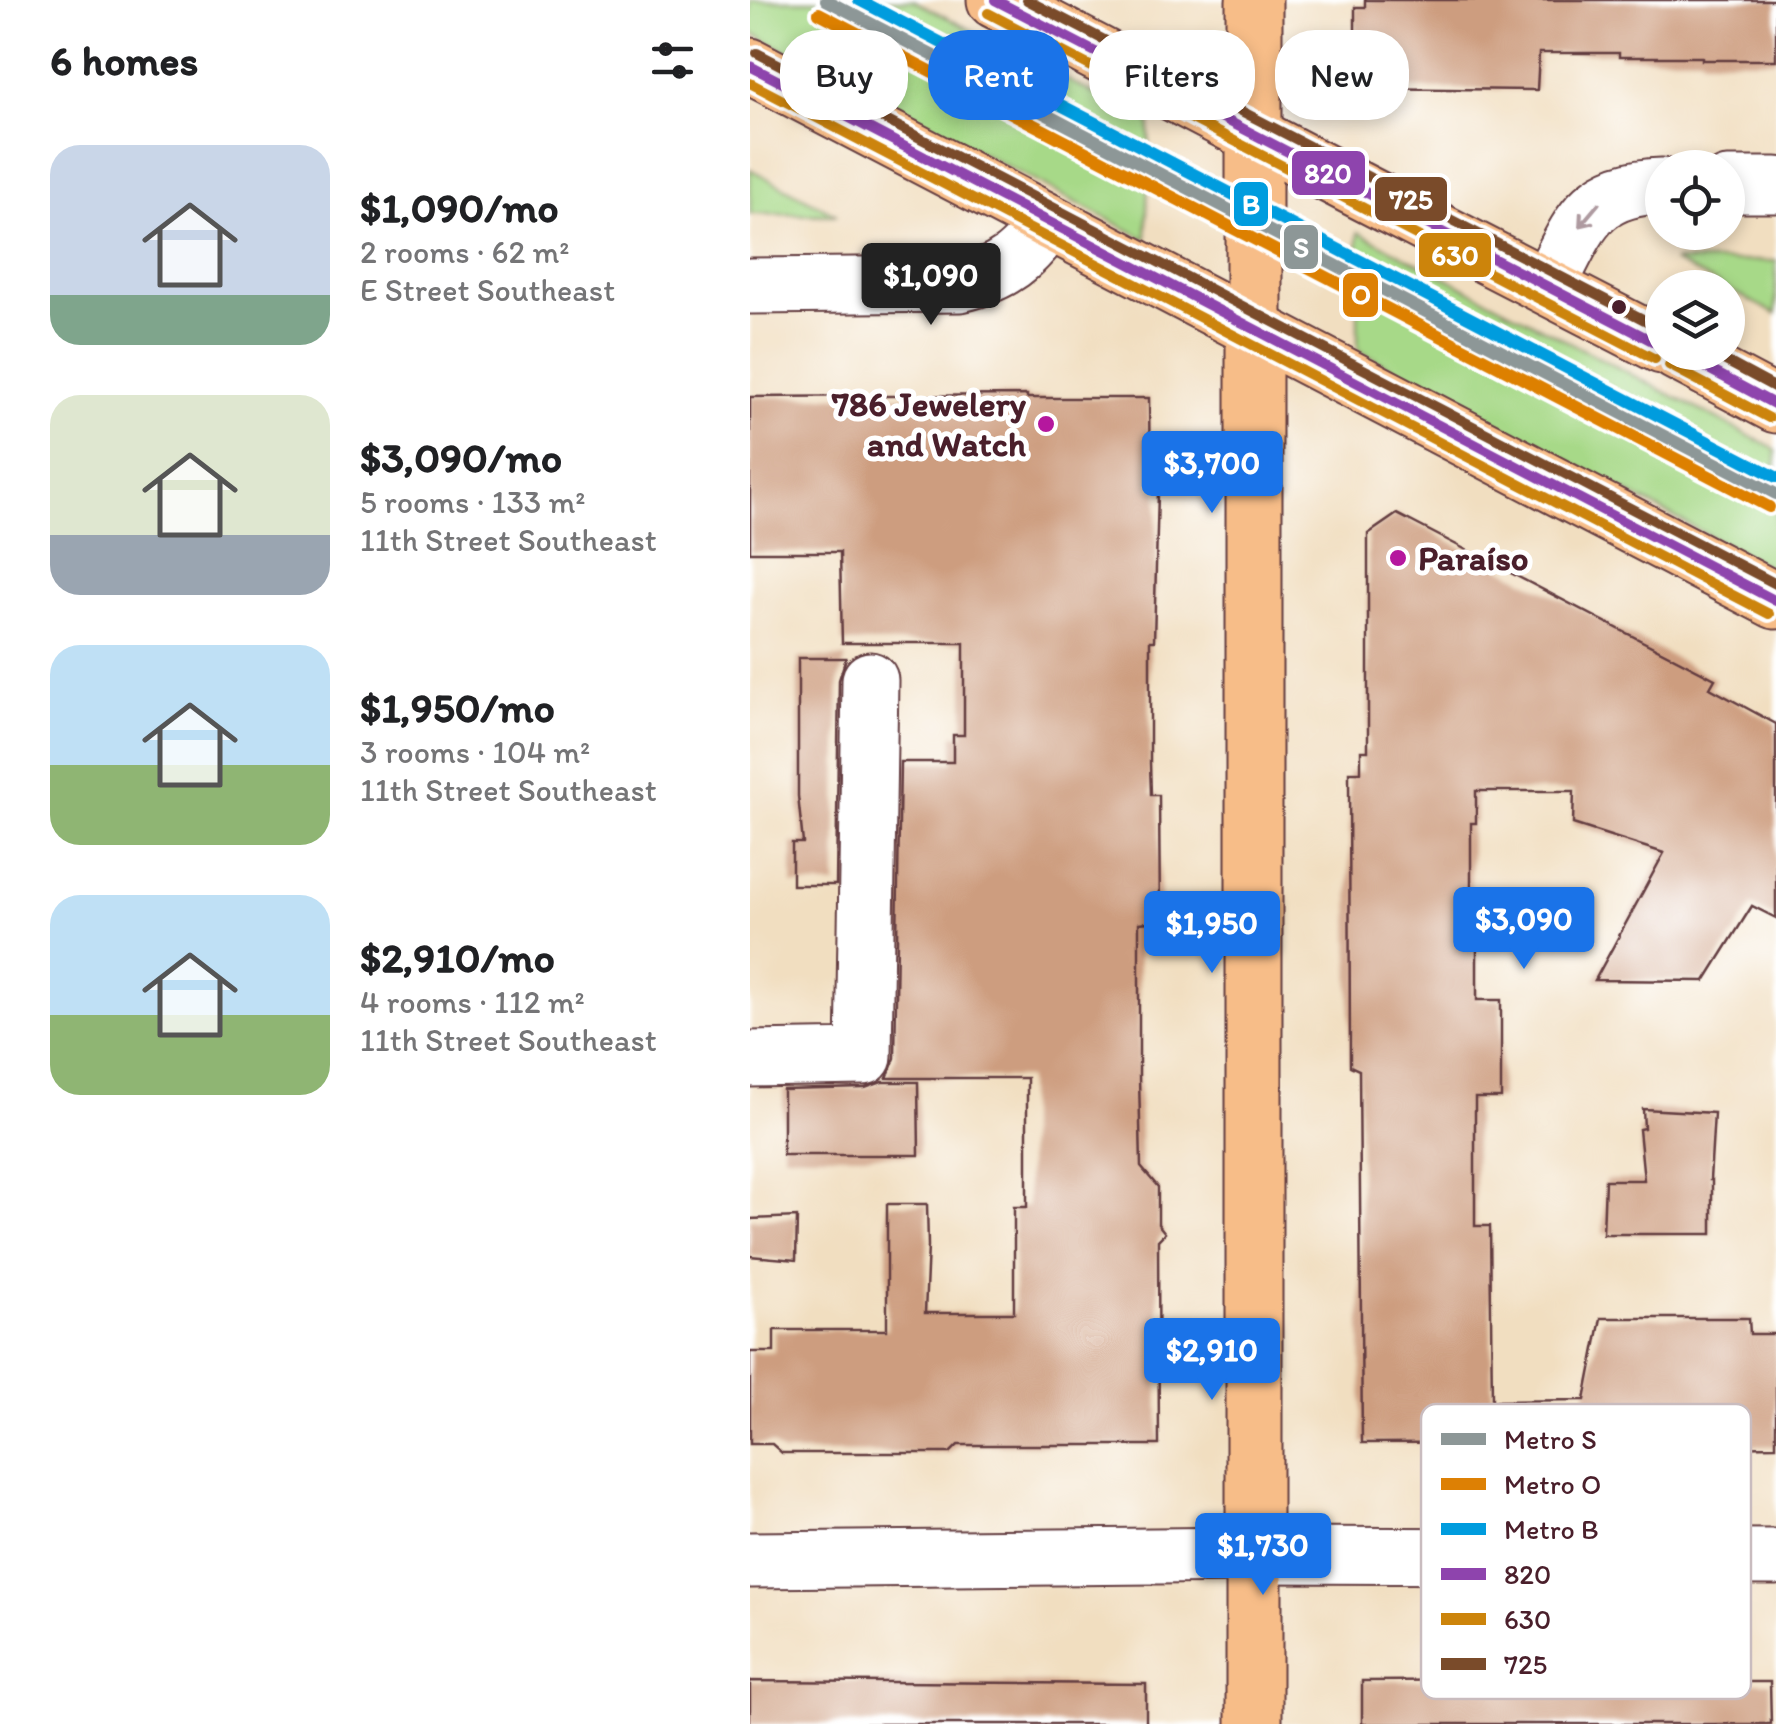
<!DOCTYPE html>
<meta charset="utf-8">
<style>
body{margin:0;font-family:Itim,sans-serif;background:#f2f2f2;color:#202124;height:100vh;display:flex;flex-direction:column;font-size:38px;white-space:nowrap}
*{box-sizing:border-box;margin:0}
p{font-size:32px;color:#757577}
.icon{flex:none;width:55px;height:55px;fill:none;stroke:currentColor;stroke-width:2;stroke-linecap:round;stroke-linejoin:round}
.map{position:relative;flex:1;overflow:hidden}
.panel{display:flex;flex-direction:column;background:#fff;width:750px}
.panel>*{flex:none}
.banner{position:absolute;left:30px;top:30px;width:845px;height:90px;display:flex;gap:20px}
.fabs{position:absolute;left:895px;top:150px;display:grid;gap:20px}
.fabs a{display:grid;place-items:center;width:100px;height:100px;border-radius:50%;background:#fff;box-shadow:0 5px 15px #0003;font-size:50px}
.price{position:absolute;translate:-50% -85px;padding:0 22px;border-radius:10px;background:#1a73e8;color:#fff;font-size:32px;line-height:65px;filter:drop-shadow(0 2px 5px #0008)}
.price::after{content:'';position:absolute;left:50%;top:60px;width:30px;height:22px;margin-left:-15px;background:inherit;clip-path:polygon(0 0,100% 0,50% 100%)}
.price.on{background:#222;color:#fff}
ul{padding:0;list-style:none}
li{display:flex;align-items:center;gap:30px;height:250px;padding:0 50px}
li span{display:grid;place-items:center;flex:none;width:280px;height:200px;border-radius:30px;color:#555}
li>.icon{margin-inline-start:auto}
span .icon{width:120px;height:120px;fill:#fffc;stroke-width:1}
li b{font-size:42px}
h2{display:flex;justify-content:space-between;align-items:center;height:120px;padding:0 50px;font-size:42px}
.chip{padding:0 35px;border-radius:40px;background:#fff;box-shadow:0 5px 15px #0003;font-size:35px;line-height:90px}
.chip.on{background:#1a73e8;color:#fff}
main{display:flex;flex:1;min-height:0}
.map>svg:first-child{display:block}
</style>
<main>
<section class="panel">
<h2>6 homes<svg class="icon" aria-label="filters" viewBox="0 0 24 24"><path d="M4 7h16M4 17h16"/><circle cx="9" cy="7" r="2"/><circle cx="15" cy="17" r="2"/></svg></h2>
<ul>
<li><span style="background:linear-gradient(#c9d6e8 75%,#7fa58c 0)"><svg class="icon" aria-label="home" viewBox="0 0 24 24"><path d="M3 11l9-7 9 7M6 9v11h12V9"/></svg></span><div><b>$1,090/mo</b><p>2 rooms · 62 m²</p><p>E Street Southeast</p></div></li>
<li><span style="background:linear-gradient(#dfe7d0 70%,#9aa5b1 0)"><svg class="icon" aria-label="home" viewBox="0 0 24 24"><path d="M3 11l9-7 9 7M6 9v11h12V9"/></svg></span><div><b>$3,090/mo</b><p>5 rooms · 133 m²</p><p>11th Street Southeast</p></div></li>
<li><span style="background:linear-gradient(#bfe0f5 60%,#8fb573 0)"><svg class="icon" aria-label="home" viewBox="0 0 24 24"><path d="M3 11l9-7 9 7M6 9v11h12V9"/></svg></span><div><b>$1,950/mo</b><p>3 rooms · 104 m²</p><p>11th Street Southeast</p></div></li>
<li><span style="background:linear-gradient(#bfe0f5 60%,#8fb573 0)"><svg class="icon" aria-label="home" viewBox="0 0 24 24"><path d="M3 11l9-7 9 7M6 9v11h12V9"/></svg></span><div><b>$2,910/mo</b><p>4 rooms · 112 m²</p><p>11th Street Southeast</p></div></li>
</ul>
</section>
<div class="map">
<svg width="1026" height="1724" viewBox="0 0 1026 1724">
<rect width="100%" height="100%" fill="#fff"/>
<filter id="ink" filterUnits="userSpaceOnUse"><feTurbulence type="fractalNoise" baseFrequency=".01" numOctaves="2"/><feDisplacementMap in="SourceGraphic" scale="20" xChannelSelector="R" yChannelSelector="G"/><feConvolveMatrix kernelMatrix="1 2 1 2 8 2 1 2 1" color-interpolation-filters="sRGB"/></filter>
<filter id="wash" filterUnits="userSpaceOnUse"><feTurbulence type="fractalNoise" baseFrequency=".0048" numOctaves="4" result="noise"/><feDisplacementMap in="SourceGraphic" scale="40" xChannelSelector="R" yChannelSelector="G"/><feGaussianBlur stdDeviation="2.25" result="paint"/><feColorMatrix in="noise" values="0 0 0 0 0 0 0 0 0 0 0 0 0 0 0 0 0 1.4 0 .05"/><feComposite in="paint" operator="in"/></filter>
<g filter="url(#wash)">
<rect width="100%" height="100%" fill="#f1dec0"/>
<g fill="#a7d988" stroke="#787c5a" stroke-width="2.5">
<path d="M0 0H163L400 123 396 239 0 32Z"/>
<path d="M0 169 87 215 0 214Z"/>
<path d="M608 232 1026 450V571L608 350Z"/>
<path d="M923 261H1026V314Z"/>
</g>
<g id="blocks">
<g fill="#cd9d7f">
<path d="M615 0H1026V60H952V57H869V53H789L787 90 605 88V7H615Z"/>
<path d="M277 395V398H399L400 486 408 492 404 641H400V763L401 795H409L410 921 389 923V1077L391 1167 408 1187V1224L415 1233 408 1240 409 1445H208L200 1453H32L22 1444H0V1352H24V1330H137V1204H177L178 1246 175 1313H264V1207H277V1078H137L145 1058 150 762H203V735H214V643H92L90 552H0V397Z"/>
<path d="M647 514 965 679 960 688 1026 724V918L1002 906 955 981 845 980 914 853 823 824 824 791H726V823H721V924H727V1000H751V1098H725V1226H740L742 1401 835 1400 851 1318H999L1000 1334H1026V1446L899 1448V1457L854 1459V1442L612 1443 609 1070 600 1066 599 772H611V751H618V534Z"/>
<path d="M48 658H96L89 680 86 885H42V843H53L48 796Z"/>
<path d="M132 1082H168L169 1155H33V1090L115 1088Z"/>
<path d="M893 1109 964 1113 960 1180H962V1234H853L855 1180H894L889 1129 894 1128Z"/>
<path d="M47 1217 46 1260 0 1256V1219Z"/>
<path d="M767 1678H830V1680H872V1682H1020L1021 1724H612V1681L767 1680Z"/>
<path d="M0 1681 396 1684V1724H0Z"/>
</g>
</g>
</g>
<g filter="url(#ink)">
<use href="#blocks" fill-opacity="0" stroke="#633c41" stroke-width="2.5"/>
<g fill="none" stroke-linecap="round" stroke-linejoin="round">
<defs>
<g id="minor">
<path d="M978 185H1026"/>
<path d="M0 286 210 284C254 274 273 257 299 222"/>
<path d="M798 286C829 227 837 188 912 186"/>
<path d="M0 1059 114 1057 120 680"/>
<path d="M0 1560 504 1555 1026 1557"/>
</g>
<g id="major">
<path d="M245 0 601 186 912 346"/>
<path d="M504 0V1724"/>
<path d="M0 66 1026 601"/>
<path d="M926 352 1026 405"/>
</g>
</defs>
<use href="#minor" stroke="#633c41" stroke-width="59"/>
<use href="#major" stroke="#633c41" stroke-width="59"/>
<use href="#minor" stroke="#fff" stroke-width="55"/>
<use href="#major" stroke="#f7bd88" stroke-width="55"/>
<defs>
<g id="bus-1">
<path d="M245 0 912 346"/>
<path d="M0 66 1026 601"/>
<path d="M927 352 1026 405"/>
</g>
<g id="bus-2">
<path d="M238 13 905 359"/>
<path d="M0 83 1019 614"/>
<path d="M919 365 1019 418"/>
</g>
<g id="bus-3">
<path d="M277 0 912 329"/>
<path d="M7 53 1026 584"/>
<path d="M959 352 1026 388"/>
</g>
</defs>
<use href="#bus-1" stroke="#fff" stroke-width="18"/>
<use href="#bus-2" stroke="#fff" stroke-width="18"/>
<use href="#bus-3" stroke="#fff" stroke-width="18"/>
<use href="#bus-1" stroke="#8e44ad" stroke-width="10"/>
<use href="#bus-2" stroke="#cc840b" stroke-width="10"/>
<use href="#bus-3" stroke="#7a4b2a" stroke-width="10"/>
<defs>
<path id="metro-1" d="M76 0 1026 494"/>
<path id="metro-2" d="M69 13 1019 507"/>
<path id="metro-3" d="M109 0 1026 477"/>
</defs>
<use href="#metro-1" stroke="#fff" stroke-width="20"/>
<use href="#metro-2" stroke="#fff" stroke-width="20"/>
<use href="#metro-3" stroke="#fff" stroke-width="20"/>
<use href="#metro-1" stroke="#8d9797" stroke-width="12"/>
<use href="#metro-2" stroke="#dd8004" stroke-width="12"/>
<use href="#metro-3" stroke="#009cde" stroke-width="12"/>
</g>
<defs><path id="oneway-shaft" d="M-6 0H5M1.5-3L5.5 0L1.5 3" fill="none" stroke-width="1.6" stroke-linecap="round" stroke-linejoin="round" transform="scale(2.5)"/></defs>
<use stroke="#ae9aa0" href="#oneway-shaft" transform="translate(839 215) rotate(130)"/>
</g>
<circle fill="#4a1f2b" stroke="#fff" stroke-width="4" cx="869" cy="307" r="9"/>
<g fill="#b5179e" stroke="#fff" stroke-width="4">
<circle cx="296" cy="424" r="10"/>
<circle cx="648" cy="558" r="10"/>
</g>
<g text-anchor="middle" stroke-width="10" stroke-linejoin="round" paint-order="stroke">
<g font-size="35" font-weight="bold" fill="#4a1f2b" stroke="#fff" text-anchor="end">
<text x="276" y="416">786 Jewelery<tspan x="276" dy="40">and Watch</tspan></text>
<text x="668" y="570" text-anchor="start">Paraíso</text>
</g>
</g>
<rect x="671" y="1404" width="330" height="295" rx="15" fill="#fff" stroke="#c9bcbf" stroke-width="2.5"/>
<rect x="691" y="1433" width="45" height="12" fill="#8d9797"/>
<rect x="691" y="1478" width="45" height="12" fill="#dd8004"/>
<rect x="691" y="1523" width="45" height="12" fill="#009cde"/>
<rect x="691" y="1568" width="45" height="12" fill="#8e44ad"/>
<rect x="691" y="1613" width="45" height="12" fill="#cc840b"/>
<rect x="691" y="1658" width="45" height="12" fill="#7a4b2a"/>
<g font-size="28" fill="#4a1f2b">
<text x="754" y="1449">Metro S</text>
<text x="754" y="1494">Metro O</text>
<text x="754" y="1539">Metro B</text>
<text x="754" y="1584">820</text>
<text x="754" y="1629">630</text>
<text x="754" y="1674">725</text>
</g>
<g stroke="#fff" stroke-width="4">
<rect x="540" y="149" width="77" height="48" rx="10" fill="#8e44ad"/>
<rect x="623" y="175" width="76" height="48" rx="10" fill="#7a4b2a"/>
<rect x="482" y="180" width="38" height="48" rx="10" fill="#009cde"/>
<rect x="532" y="223" width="38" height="48" rx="10" fill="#8d9797"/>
<rect x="667" y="231" width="76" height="48" rx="10" fill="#cc840b"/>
<rect x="591" y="271" width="39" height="48" rx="10" fill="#dd8004"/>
</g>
<g font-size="28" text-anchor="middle" font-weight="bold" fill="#fff">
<text x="578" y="183">820</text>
<text x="661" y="209">725</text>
<text x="501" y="214">B</text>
<text x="551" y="257">S</text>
<text x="705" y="265">630</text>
<text x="611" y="304">O</text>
</g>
</svg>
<div class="fabs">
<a><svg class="icon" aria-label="locate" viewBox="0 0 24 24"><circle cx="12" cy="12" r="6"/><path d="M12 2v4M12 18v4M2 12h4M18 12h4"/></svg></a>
<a><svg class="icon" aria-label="layers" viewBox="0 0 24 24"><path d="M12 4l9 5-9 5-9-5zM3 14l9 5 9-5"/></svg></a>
</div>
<b class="price on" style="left:181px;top:328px">$1,090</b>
<b class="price" style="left:462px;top:516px">$3,700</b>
<b class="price" style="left:774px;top:972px">$3,090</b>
<b class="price" style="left:462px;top:976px">$1,950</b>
<b class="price" style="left:462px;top:1403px">$2,910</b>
<b class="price" style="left:513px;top:1598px">$1,730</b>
<div class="banner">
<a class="chip">Buy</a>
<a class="chip on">Rent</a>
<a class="chip">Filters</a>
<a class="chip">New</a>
</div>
</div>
</main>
